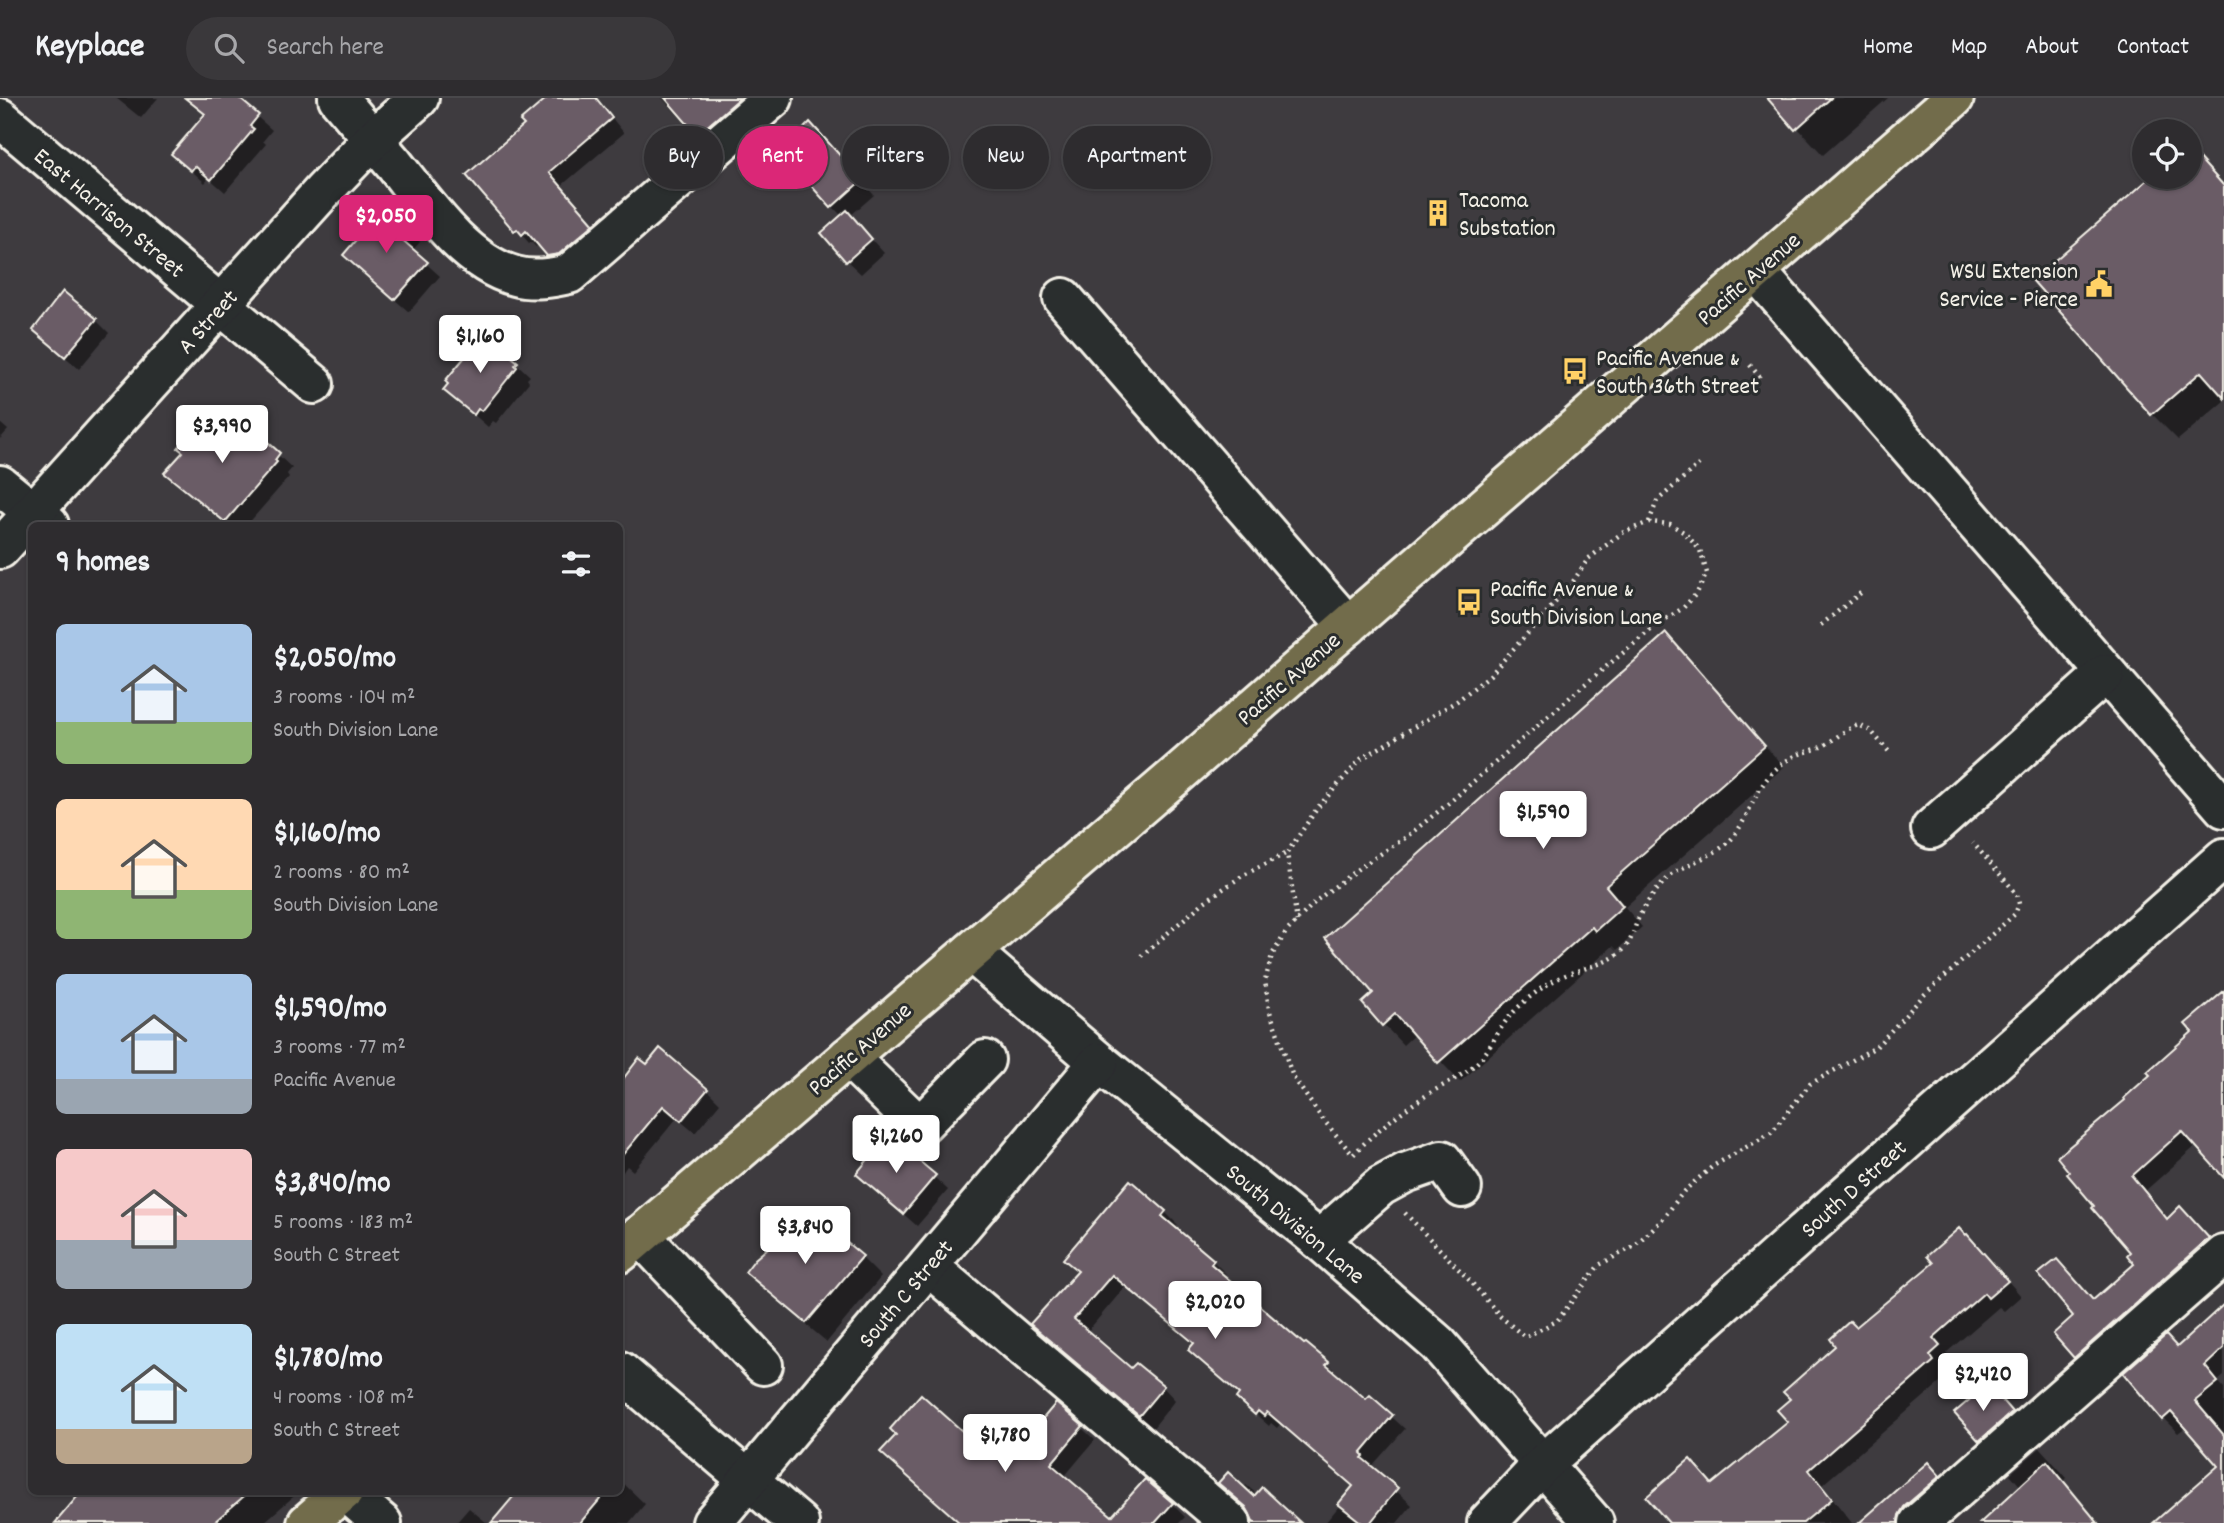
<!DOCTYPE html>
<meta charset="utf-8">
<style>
body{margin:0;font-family:Dekko,sans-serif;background:#3a383b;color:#f1f3f6;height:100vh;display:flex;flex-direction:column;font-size:26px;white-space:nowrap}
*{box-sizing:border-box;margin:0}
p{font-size:23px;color:#a7a7aa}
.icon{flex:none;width:38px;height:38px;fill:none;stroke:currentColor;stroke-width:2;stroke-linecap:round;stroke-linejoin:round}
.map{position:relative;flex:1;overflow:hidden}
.details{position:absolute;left:28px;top:424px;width:595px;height:973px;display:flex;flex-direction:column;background:#2e2c2f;border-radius:10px;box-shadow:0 2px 5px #0004,0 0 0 2px #49484b}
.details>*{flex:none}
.hud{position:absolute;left:644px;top:28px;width:665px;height:63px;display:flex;gap:14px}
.fabs{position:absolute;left:2132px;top:21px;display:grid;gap:14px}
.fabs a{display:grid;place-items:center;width:70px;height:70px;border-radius:50%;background:#2e2c2f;box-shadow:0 2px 5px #0004,0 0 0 2px #49484b;font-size:35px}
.price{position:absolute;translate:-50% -60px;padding:0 16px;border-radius:7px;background:#fff;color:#222;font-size:23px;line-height:46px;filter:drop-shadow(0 2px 4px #0008)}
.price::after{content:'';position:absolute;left:50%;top:42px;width:21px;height:16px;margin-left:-10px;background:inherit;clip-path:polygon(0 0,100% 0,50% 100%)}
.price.active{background:#db2777;color:#fff}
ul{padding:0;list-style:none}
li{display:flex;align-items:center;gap:21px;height:175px;padding:0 28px}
li span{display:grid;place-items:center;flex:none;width:196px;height:140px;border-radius:10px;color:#555}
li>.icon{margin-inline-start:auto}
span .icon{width:84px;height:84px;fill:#fffc;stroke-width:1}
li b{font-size:30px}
h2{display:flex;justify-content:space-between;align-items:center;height:84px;padding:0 28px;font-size:30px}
.tag{padding:0 24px;border-radius:32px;background:#2e2c2f;box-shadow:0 2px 5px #0004,0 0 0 2px #49484b;font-size:24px;line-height:63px}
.tag.active{background:#db2777;color:#fff}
header{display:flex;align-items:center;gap:42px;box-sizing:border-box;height:98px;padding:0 35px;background:#2e2c2f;border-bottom:2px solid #49484b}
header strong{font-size:33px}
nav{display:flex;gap:38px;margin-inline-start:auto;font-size:24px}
.search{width:490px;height:63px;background:#3a383b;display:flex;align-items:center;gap:18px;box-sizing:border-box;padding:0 24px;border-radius:38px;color:#a7a7aa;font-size:26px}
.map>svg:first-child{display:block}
</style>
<header>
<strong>Keyplace</strong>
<div class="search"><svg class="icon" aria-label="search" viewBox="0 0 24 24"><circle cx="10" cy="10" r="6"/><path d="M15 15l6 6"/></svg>Search here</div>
<nav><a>Home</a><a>Map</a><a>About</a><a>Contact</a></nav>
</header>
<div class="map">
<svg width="2224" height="1425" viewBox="0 0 2224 1425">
<rect width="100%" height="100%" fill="#3e3b3f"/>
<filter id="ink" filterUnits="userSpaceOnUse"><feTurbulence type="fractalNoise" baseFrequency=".0143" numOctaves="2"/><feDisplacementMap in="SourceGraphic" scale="14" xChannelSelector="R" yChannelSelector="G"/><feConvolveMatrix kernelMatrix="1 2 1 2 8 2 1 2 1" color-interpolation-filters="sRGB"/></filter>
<g filter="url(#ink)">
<g fill="#0007">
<path d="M116 0H158L141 20Z"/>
<path d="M194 0H236L272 32 263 43 266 46 225 94 209 80 205 85 173 56 206 18 191 3Z"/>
<path d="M549 0H596L624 35 561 88 606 140 562 170 539 146 536 149 531 144 529 145 469 77 526 27Z"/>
<path d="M662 0H749L711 48 699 36 697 38Z"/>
<path d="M1770 0H1888L1823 57Z"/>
<path d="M823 40 874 97 850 118 884 155 861 176 847 163 843 119 833 109Z"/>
<path d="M2189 51 2224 87V303L2178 342 2152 316 2035 182 2153 79H2189Z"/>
<path d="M384 112 420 144 412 153 440 178 409 214 358 170Z"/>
<path d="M96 222 109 235 79 271 35 232Z"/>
<path d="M516 265 530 278 527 281 529 284 496 325 493 323 488 329 446 292Z"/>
<path d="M208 324 242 342 251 332 292 370 287 376 289 379 247 427H228L180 388Z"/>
<path d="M0 325 8 332 0 341Z"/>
<path d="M1686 558 1784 669 1625 809 1642 829 1617 852 1613 848 1460 984 1415 936 1403 947 1383 926Z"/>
<path d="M2224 896V1076L2197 1047 2145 1093 2168 1122 2195 1125 2223 1156 2090 1273 2075 1258 2094 1203 2137 1166 2133 1154 2128 1002 2195 934Z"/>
<path d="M639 962 647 968 707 992 720 1005 695 1035 677 1020 633 1073 627 1068 620 1078V986Z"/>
<path d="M858 1076 934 1079 948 1092 917 1128Z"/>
<path d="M1165 1114 1178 1127 1174 1131 1213 1163 1226 1176 1223 1179 1305 1249 1327 1265 1340 1278 1338 1280 1366 1304 1370 1299 1405 1331 1372 1368 1374 1373 1412 1407 1397 1425H1325L1355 1389 1281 1325 1277 1330 1271 1325 1269 1328 1251 1312 1240 1297 1190 1252 1195 1246 1125 1189 1087 1234 1132 1272 1163 1289 1175 1302 1153 1330 1045 1239 1079 1174 1065 1160Z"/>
<path d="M1981 1152 2021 1198 2004 1213 1999 1209 1946 1255 1953 1264 1943 1272 1948 1278 1822 1387 1852 1425H1672L1713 1388 1791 1325 1856 1231Z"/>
<path d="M861 1159 881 1179 827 1244 767 1194 747 1173Z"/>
<path d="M2224 1226V1278L2218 1283 2224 1290V1425H2162L2219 1370 2213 1364 2215 1362 2186 1329 2178 1335 2164 1321 2178 1250Z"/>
<path d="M2001 1301 2024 1328 1993 1355 1956 1316Z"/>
<path d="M1056 1307 1095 1342 1064 1379 1112 1421 1172 1406 1185 1419 1179 1425H960L895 1367 990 1361 1008 1364Z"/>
<path d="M2040 1350 2067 1380 2064 1383 2099 1425H1983L2021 1389 2010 1376Z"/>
<path d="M1928 1367 1942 1381 1918 1425H1862Z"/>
<path d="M620 1382 645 1406 629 1425H493L520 1393H620Z"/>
<path d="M1246 1387 1258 1397 1298 1425H1253V1416L1243 1390Z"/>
<path d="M84 1393H300L263 1425H57Z"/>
<path d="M469 1410 487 1425H456Z"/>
</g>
<g fill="#6b5b66" stroke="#f4f1e8" stroke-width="2">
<path d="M185 0H239L259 17 250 28 254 31 211 82 195 68 191 73 171 56 205 16Z"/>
<path d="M547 0H596L612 20 549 74 594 126 559 156 547 158 526 133 522 137 517 131 514 133 466 77 524 27 520 23Z"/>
<path d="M665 0H740L697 37Z"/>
<path d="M1767 0H1831L1795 32Z"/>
<path d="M810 24 862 82 831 110 781 54Z"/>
<path d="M2189 49 2224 88V300L2201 274 2151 317 2032 182 2151 79H2189Z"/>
<path d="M384 109 408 129 399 139 428 164 394 202 343 157Z"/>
<path d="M847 112 872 141 846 164 821 135Z"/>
<path d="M63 193 97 221 65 259 33 232Z"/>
<path d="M484 236 518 264 515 267 517 269 482 313 478 311 474 317 443 292 448 286 445 283Z"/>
<path d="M214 315 242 340 251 329 280 355 275 362 277 364 225 424 164 375 183 354 178 350 205 319 208 322Z"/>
<path d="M1666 535 1765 648 1606 788 1623 808 1595 833 1592 829 1438 965 1395 916 1382 928 1362 905 1373 895 1325 840Z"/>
<path d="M2224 893V1080L2182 1033 2132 1078 2167 1121 2180 1108 2209 1140 2074 1260 2053 1236 2073 1218 2038 1176 2057 1161 2093 1202 2134 1166 2127 1157 2130 1154 2092 1110 2094 1108 2067 1076 2069 1074 2057 1059 2125 1002 2124 1000 2150 977 2147 974 2192 934 2185 926Z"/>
<path d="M660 950 708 991 681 1023 663 1008 620 1060V985L639 960 647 966Z"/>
<path d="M888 1037 936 1077 903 1116 856 1076Z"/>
<path d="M1130 1082 1166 1113 1162 1118 1214 1162 1211 1166 1304 1246 1306 1245 1329 1264 1326 1267 1366 1301 1370 1297 1393 1317 1361 1355 1364 1358 1362 1360 1398 1390 1370 1425H1362L1338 1406 1353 1388 1267 1314 1264 1318 1258 1313 1255 1317 1236 1300 1239 1296 1188 1252 1194 1245 1112 1177 1074 1221 1131 1270 1136 1265 1164 1288 1139 1318 1030 1226 1078 1173 1063 1161Z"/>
<path d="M810 1114 863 1158 806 1225 745 1174 755 1161Z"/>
<path d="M1959 1130 1965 1137 1967 1136 2008 1183 1988 1200 1984 1195 1933 1240 1940 1248 1930 1257 1934 1263 1809 1372 1832 1401 1803 1425H1669L1646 1399 1690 1361 1712 1386 1788 1324 1777 1312 1790 1301 1783 1294 1835 1248 1830 1241 1850 1223 1856 1229 1933 1165 1927 1158Z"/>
<path d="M2224 1206V1250L2205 1268 2218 1284 2195 1303 2224 1337V1425H2153L2218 1368 2171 1314 2162 1322 2123 1275 2166 1237 2177 1249Z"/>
<path d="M1988 1286 2012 1314 1979 1343 1954 1315Z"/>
<path d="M921 1296 990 1358 995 1351 1008 1362 1056 1305 1083 1328 1051 1366 1112 1418 1145 1381 1173 1405 1155 1425H960L880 1354 896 1337 890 1331Z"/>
<path d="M2047 1363 2098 1425H1980Z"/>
<path d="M1928 1364 1940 1378 1904 1409 1899 1417 1898 1425H1859Z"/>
<path d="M1228 1374 1254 1398 1262 1389 1301 1425H1254L1246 1409 1218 1385Z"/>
<path d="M82 1393H250L213 1425H55Z"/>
<path d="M518 1393H607L580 1425H491Z"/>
</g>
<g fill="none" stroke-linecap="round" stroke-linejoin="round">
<defs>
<g id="minor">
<path d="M338 0C357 22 375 44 394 66 425 105 465 165 515 178 533 183 551 180 569 176L773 0"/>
<path d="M0 20 314 286"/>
<path d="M1756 173 2224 710"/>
<path d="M1063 200 1348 528"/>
<path d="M0 387 49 427"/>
<path d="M0 451 322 94 373 41 419 0"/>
<path d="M1931 731 2105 576"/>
<path d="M971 854 1099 964 1319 1142 1438 1246 1594 1425"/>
<path d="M848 959 909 1018 923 1025 985 962"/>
<path d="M640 1137 763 1267"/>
<path d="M1319 1142 1381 1088 1405 1075 1442 1062 1462 1090"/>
<path d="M928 1168 1231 1425"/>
<path d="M620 1273 799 1425"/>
<path d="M345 1393 382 1425"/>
<path d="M712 1425 1099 964"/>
<path d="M1487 1425 1542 1367 2224 760"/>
<path d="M1919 1425 2224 1157"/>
</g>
<g id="major">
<path d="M620 1155 1172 681 1954 0"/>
<path d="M307 1425 344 1393"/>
</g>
</defs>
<use href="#minor" stroke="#f4f1e8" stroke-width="44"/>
<use href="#major" stroke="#f4f1e8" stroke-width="44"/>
<g stroke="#f4f1e8" stroke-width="4.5" stroke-dasharray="2 5" stroke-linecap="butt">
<path d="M1750 267 1763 283"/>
<path d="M1649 424 1657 403 1699 366"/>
<path d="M1821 527 1863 493"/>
<path d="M1297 824 1287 755 1318 709 1361 661 1457 603 1490 577 1570 488 1588 461 1622 435 1649 424 1670 426 1685 435 1700 452 1707 475 1697 495 1683 510 1658 526 1584 587 1450 704 1405 740 1359 770 1317 802 1286 834 1272 857 1265 883 1269 911 1293 979 1321 1019 1353 1057C1375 1033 1400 1014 1427 997 1442 987 1458 981 1472 969 1489 956 1496 934 1510 918 1521 905 1540 890 1555 882 1576 870 1605 869 1623 852 1634 841 1634 827 1641 815 1648 802 1657 791 1667 781 1686 763 1718 759 1734 738 1755 709 1757 678 1793 659 1802 654 1813 653 1823 648 1836 641 1844 631 1859 627L1871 633 1891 656"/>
<path d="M1141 858 1204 804 1242 778 1287 755"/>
<path d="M1405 1115 1472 1185 1501 1219 1525 1239 1557 1223 1599 1167 1633 1149 1662 1122 1684 1093 1713 1068 1771 1035 1810 986 1876 949 1924 897 2015 816 2019 806 2017 796 1973 745"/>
</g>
<use href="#minor" stroke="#2a2d2e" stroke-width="38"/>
<use href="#major" stroke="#726c4b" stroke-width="38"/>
</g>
</g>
<defs>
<symbol id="building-bare" viewBox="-9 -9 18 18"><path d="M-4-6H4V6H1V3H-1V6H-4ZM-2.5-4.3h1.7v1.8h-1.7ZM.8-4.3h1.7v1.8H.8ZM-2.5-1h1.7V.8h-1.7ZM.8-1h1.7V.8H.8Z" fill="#ffd166" stroke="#2a2d2e" stroke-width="2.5" paint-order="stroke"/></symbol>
<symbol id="civic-bare" viewBox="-9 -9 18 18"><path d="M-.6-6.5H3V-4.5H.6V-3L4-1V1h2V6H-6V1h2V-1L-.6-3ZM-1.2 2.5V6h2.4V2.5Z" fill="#ffd166" stroke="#2a2d2e" stroke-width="2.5" paint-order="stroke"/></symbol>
<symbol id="bus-bare" viewBox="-9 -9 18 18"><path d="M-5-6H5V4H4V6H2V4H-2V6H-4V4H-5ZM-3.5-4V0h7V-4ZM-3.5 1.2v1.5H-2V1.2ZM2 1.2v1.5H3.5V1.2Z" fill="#ffd166" stroke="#2a2d2e" stroke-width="2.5" paint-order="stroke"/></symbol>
</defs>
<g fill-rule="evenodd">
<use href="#building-bare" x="1419" y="96" width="38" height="38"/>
<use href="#civic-bare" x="2080" y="167" width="38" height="38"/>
<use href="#bus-bare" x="1556" y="254" width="38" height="38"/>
<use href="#bus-bare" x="1450" y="485" width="38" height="38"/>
</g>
<g text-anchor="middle" stroke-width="6" stroke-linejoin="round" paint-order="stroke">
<g font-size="24" fill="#f4f1e8" stroke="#2a2d2e" text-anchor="start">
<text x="1459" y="109">Tacoma<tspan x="1459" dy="28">Substation</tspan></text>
<text x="2078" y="180" text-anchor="end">WSU Extension<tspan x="2078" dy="28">Service - Pierce</tspan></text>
<text x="1596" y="267">Pacific Avenue &amp;<tspan x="1596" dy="28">South 36th Street</tspan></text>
<text x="1490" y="498">Pacific Avenue &amp;<tspan x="1490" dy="28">South Division Lane</tspan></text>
</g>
<g font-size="24" fill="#f4f1e8" stroke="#2a2d2e">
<text transform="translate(110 114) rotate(40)" y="8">East Harrison Street</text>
<text transform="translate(1748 180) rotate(-41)" y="8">Pacific Avenue</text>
<text transform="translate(207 223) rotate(-48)" y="8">A Street</text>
<text transform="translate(1288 580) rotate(-41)" y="8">Pacific Avenue</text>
<text transform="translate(859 950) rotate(-41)" y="8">Pacific Avenue</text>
<text transform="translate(1853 1090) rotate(-42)" y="8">South D Street</text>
<text transform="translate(1296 1125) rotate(40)" y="8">South Division Lane</text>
<text transform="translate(905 1195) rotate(-50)" y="8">South C Street</text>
</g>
</g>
</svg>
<div class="fabs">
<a><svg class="icon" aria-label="locate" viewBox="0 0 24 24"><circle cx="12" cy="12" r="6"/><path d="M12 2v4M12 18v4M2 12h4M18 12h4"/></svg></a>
</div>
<b class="price active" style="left:386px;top:157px">$2,050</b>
<b class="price" style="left:480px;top:277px">$1,160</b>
<b class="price" style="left:222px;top:367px">$3,990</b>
<b class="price" style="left:1543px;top:753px">$1,590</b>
<b class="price" style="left:896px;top:1077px">$1,260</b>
<b class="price" style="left:805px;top:1168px">$3,840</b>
<b class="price" style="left:1215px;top:1243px">$2,020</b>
<b class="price" style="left:1983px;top:1315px">$2,420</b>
<b class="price" style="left:1005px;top:1376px">$1,780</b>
<div class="hud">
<a class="tag">Buy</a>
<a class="tag active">Rent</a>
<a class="tag">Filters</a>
<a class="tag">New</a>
<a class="tag">Apartment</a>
</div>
<section class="details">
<h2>9 homes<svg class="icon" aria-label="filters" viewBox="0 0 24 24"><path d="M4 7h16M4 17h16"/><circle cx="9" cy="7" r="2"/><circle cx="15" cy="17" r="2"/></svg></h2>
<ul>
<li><span style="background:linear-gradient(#a9c7e8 70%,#8fb573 0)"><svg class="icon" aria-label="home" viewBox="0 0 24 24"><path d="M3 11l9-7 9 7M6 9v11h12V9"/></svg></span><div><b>$2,050/mo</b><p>3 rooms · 104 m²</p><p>South Division Lane</p></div></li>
<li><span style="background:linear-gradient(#ffd9b3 65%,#8fb573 0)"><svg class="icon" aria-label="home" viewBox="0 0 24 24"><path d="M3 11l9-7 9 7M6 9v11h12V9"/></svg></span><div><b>$1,160/mo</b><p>2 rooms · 80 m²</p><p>South Division Lane</p></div></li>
<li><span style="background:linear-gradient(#a9c7e8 75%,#9aa5b1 0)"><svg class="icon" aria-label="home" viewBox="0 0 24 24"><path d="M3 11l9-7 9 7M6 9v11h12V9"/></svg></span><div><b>$1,590/mo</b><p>3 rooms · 77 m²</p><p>Pacific Avenue</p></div></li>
<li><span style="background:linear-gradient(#f6c9c9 65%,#9aa5b1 0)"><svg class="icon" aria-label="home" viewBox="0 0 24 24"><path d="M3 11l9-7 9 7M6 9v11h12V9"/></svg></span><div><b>$3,840/mo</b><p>5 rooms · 183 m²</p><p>South C Street</p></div></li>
<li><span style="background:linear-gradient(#bfe0f5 75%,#b9a48a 0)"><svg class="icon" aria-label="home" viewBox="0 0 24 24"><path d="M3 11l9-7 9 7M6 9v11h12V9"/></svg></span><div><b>$1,780/mo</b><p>4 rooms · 108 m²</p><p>South C Street</p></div></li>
</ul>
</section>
</div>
